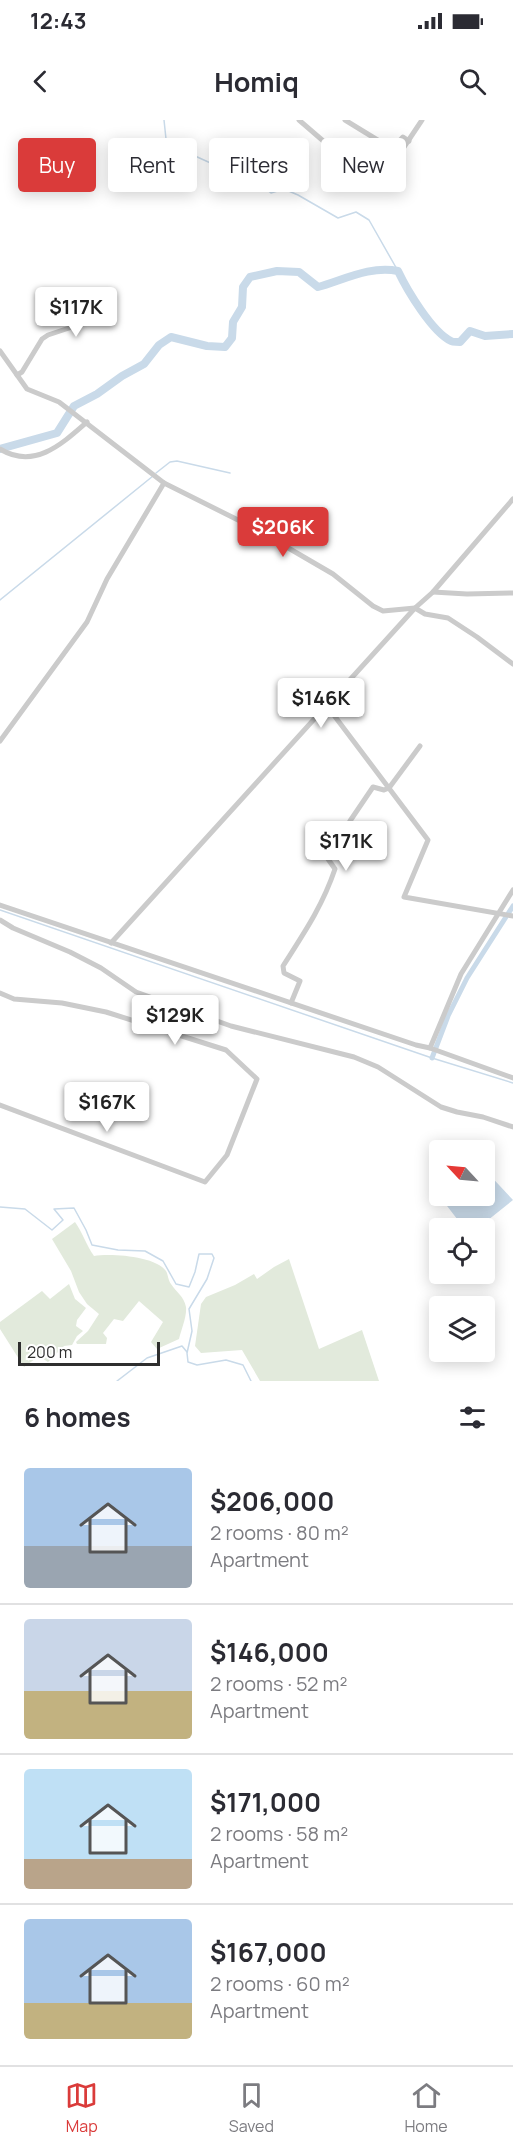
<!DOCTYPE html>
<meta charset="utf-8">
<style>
body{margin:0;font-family:Manrope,sans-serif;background:#f7f7f7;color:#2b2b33;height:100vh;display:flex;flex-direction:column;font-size:22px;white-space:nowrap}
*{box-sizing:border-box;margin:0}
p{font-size:20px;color:#7c7c81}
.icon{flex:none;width:33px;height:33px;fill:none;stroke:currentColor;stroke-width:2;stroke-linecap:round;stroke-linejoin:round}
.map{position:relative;height:1261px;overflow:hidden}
.panel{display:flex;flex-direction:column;background:#fff;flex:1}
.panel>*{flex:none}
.banner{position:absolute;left:18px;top:18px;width:477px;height:54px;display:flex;gap:12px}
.needle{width:39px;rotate:296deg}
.buttons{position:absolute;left:429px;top:1020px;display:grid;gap:12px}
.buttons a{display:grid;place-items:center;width:66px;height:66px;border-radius:6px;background:#fff;box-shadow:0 3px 15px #0003;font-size:30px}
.scale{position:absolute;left:18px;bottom:15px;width:142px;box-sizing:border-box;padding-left:6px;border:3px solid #2e2e2e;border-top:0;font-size:16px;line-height:21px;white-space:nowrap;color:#2e2e2e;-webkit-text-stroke:4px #fff;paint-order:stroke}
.price{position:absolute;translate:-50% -51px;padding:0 14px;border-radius:6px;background:#fff;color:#222;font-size:20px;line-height:39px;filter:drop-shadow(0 2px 3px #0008)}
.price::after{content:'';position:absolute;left:50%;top:36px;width:18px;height:14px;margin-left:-9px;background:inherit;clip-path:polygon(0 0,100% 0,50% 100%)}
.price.current{background:#da3b3a;color:#fff}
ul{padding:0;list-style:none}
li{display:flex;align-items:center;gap:18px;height:150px;padding:0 24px}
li+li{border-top:2px solid #e1e1e2}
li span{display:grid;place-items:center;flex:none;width:168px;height:120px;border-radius:6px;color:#555}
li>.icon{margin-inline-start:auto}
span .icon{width:72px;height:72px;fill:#fffc;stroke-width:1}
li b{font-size:26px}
h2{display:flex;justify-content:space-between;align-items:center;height:72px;padding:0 24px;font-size:26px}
.chip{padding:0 21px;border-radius:6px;background:#fff;box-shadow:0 3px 15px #0003;font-size:21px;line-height:54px}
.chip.current{background:#da3b3a;color:#fff}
.status{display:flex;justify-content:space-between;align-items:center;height:42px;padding:0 30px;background:#fff;direction:ltr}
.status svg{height:16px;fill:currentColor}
header{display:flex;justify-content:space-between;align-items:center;height:78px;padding:0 24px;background:#fff;font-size:27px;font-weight:700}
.menu{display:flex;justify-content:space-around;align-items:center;height:84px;border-top:2px solid #e1e1e2;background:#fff;font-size:16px;color:#7c7c81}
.menu a{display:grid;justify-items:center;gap:3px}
.menu .current{color:#da3b3a}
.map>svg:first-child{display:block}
</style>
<div class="status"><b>12:43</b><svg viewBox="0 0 49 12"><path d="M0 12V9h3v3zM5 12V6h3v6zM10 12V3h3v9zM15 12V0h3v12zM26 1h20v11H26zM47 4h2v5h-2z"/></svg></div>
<header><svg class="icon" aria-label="back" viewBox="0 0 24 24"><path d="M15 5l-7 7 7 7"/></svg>Homiq<svg class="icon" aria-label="search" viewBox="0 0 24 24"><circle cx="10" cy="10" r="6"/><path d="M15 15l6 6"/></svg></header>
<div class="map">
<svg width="513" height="1261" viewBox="0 0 513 1261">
<rect width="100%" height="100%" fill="#fff"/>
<g fill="#e2eadc">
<path d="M75 1102C83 1113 86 1125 94 1136 110 1133 156 1136 166 1151 168 1154 168 1160 171 1164 176 1172 184 1176 186 1187 187 1197 181 1210 179 1219L157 1229 151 1222 163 1202 139 1181 123 1201 114 1199 103 1213 107 1218 106 1224H77L76 1222 88 1211 99 1194 87 1184 79 1172 71 1151 52 1119Z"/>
<path d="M289 1139 319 1229 362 1210 379 1261H260L242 1230 201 1233 195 1226 201 1184 206 1177 235 1165 254 1154 257 1159 274 1147Z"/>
<path d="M69 1164 75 1179 86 1188 77 1200 76 1206 83 1211 77 1216 72 1225 64 1226 48 1242 39 1236 24 1247 0 1209V1202L42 1171 50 1179Z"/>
</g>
<path fill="#c9dae9" d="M485 1050 513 1080 478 1108H464L444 1082 451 1076H484Z"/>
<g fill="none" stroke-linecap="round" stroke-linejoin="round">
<g stroke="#c9dae9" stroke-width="1.5">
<path d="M164 0 166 19 184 31 226 50 266 57V69L271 73 284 69 298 75 338 98 356 92 369 100 398 151"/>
<path d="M156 353 170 342 177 341 230 353"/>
<path d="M0 480 153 356"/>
<path d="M0 790 432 938 513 963"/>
<path d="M0 1087 25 1089 52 1110 63 1100 54 1089 74 1088 86 1110 92 1125 118 1130 145 1131 163 1141 176 1164 189 1167 195 1152 199 1134H212L214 1138 207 1159 189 1189 192 1211 187 1233 188 1242 197 1245 226 1240 243 1245 251 1261"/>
<path d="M117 1261 147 1238 182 1226 187 1232"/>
</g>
<path stroke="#c9dae9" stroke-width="5" d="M432 938 448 896 467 858 513 786"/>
<path stroke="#c9dae9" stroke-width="8" d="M0 329 57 313 74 286 97 274 122 256 144 244 159 225 171 217 207 226 225 227 232 218 233 202 242 187 243 167 250 157 277 151 299 152 318 167C343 160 371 145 398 151 407 170 432 212 451 221 452 222 458 222 460 222L470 211 485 216 513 214"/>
<g stroke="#cbcbcb" stroke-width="5">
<path d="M299 0 372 63 398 36 422 0"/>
<path d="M345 0 389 27 393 28 403 17 409 21"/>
<path d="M0 231 27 269 59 282 164 363 254 408 333 454 373 486 383 491 415 488 425 494 448 498 477 517 513 544"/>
<path d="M17 255 22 252 42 219 48 215 78 205 44 174"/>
<path d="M0 329C34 350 62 324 87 302"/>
<path d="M433 472 467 474 513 473"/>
<path d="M327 586 428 720 404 777 513 796"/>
<path d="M0 621 87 502 107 459 164 363"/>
<path d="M0 785 416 925 430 928 513 958"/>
<path d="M0 800 13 808 70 832 101 848 136 872 231 906 354 937 378 947 441 987 457 992 483 997 513 1007"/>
<path d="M111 823 415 488 433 472 513 379"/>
<path d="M0 873 14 879 62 883 106 892 226 930 257 959 227 1035 205 1062 0 985"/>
<path d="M291 883 300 861 284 853 283 846C304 813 322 787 335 749L328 739 350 701 373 667 384 670 389 668 420 626"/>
<path d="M430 928 461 854 513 770"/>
</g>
</g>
</svg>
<div class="buttons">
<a><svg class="needle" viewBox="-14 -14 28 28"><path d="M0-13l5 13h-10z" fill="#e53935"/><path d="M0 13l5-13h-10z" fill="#7c7c81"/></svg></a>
<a><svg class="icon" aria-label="locate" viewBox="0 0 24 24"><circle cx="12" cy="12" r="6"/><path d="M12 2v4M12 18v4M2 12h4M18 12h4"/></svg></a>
<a><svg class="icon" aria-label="layers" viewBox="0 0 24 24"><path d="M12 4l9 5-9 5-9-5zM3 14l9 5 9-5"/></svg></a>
</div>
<div class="scale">200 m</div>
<b class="price" style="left:76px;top:218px">$117K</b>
<b class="price current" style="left:283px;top:438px">$206K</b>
<b class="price" style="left:321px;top:609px">$146K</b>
<b class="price" style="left:346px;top:752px">$171K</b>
<b class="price" style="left:175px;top:926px">$129K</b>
<b class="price" style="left:107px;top:1013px">$167K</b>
<div class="banner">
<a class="chip current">Buy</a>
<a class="chip">Rent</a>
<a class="chip">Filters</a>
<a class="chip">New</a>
</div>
</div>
<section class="panel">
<h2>6 homes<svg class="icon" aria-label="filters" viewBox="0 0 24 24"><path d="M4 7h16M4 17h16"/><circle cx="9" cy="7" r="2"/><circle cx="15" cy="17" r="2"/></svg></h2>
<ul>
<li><span style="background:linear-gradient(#a9c7e8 65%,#9aa5b1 0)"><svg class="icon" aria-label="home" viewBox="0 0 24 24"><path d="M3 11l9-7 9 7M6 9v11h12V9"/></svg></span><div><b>$206,000</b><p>2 rooms · 80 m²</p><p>Apartment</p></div></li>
<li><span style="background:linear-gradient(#c9d6e8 60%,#c2b280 0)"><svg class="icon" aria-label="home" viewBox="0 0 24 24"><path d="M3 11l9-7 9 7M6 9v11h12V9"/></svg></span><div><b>$146,000</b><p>2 rooms · 52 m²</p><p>Apartment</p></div></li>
<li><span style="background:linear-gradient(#bfe0f5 75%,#b9a48a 0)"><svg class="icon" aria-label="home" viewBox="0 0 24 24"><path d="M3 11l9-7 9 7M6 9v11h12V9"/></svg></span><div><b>$171,000</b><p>2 rooms · 58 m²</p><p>Apartment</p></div></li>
<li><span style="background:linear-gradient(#a9c7e8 70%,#c2b280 0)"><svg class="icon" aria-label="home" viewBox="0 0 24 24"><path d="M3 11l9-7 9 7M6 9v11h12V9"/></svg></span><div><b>$167,000</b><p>2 rooms · 60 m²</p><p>Apartment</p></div></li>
</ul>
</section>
<nav class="menu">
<a class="current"><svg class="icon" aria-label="map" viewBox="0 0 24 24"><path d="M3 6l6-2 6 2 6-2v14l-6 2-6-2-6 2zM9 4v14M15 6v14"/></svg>Map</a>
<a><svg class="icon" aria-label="saved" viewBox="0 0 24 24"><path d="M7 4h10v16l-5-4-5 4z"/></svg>Saved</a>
<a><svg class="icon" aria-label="home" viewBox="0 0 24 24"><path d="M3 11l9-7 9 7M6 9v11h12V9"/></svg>Home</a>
</nav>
